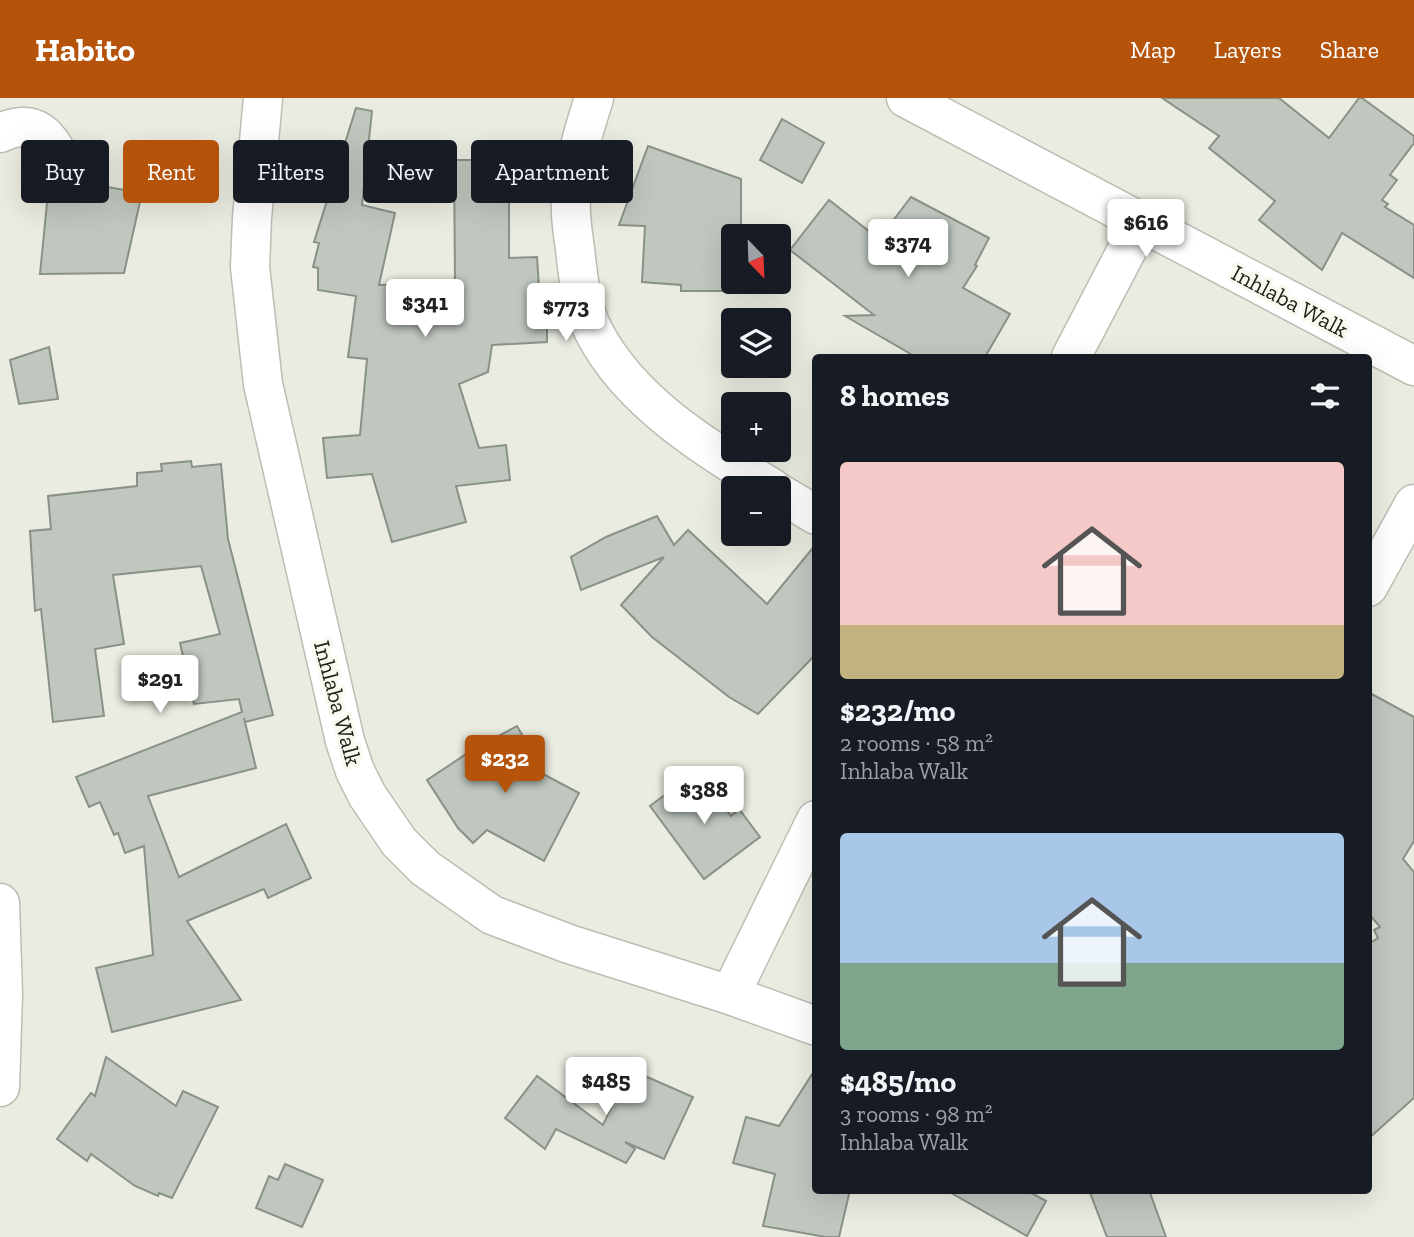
<!DOCTYPE html>
<meta charset="utf-8">
<style>
body{margin:0;font-family:"Zilla Slab",serif;background:#242831;color:#f1f3f6;height:100vh;display:flex;flex-direction:column;font-size:26px;white-space:nowrap}
*{box-sizing:border-box;margin:0}
p{font-size:23px;color:#9ea1a6}
.icon{flex:none;width:38px;height:38px;fill:none;stroke:currentColor;stroke-width:2;stroke-linecap:round;stroke-linejoin:round}
.map{position:relative;flex:1;overflow:hidden}
.side{position:absolute;left:812px;top:256px;width:560px;height:840px;display:flex;flex-direction:column;background:#171b24;border-radius:7px;box-shadow:0 7px 28px #0002}
.side>*{flex:none}
.top-card{position:absolute;left:21px;top:42px;width:665px;height:63px;display:flex;gap:14px}
.needle{width:46px;rotate:157deg}
.fabs{position:absolute;left:721px;top:126px;display:grid;gap:14px}
.fabs a{display:grid;place-items:center;width:70px;height:70px;border-radius:7px;background:#171b24;box-shadow:0 7px 28px #0002;font-size:35px}
.price{position:absolute;translate:-50% -60px;padding:0 16px;border-radius:7px;background:#fff;color:#222;font-size:23px;line-height:46px;filter:drop-shadow(0 2px 4px #0008)}
.price::after{content:'';position:absolute;left:50%;top:42px;width:21px;height:16px;margin-left:-10px;background:inherit;clip-path:polygon(0 0,100% 0,50% 100%)}
.price.current{background:#b45309;color:#fff}
ul{padding:0;list-style:none}
li{display:grid;align-content:center;gap:14px;height:371px;padding:0 28px}
li span{display:grid;place-items:center;height:217px;border-radius:7px;color:#555}
li>.icon{margin-inline-start:auto}
span .icon{width:126px;height:126px;fill:#fffc;stroke-width:1}
li b{font-size:30px}
h2{display:flex;justify-content:space-between;align-items:center;height:84px;padding:0 28px;font-size:30px}
.tag{padding:0 24px;border-radius:7px;background:#171b24;box-shadow:0 7px 28px #0002;font-size:24px;line-height:63px}
.tag.current{background:#b45309;color:#fff}
header{display:flex;align-items:center;gap:42px;box-sizing:border-box;height:98px;padding:0 35px;background:#b45309;color:#fff}
header strong{font-size:33px}
nav{display:flex;gap:38px;margin-inline-start:auto;font-size:24px}
.map>svg:first-child{display:block}
</style>
<header>
<strong>Habito</strong>
<nav><a>Map</a><a>Layers</a><a>Share</a></nav>
</header>
<div class="map">
<svg width="1414" height="1139" viewBox="0 0 1414 1139">
<rect width="100%" height="100%" fill="#eaece1"/>
<g fill="#bfc7bf" stroke="#899188" stroke-width="2">
<path d="M1162 0H1279L1329 40 1359 0H1362L1414 38V45L1390 77 1397 82 1382 102 1388 106 1385 109 1414 127V180L1342 135 1322 172 1259 122 1275 103 1209 50 1219 38Z"/>
<path d="M356 10 372 13 362 107 395 115 379 187 455 184 454 62H509V160L537 159 539 189H550L551 222 547 223V244L492 247 488 274 459 286 479 350 506 347 510 382 456 388 466 424 392 444 372 376 327 380 323 340 360 337 367 261 348 259 356 198 318 192V170L313 169 319 145 314 144Z"/>
<path d="M782 21 824 45 802 85 760 62Z"/>
<path d="M648 48 741 81V138H733V184H741V193H681V187L642 184 645 128 619 127Z"/>
<path d="M96 87 142 95 124 175 40 176 48 95 94 98Z"/>
<path d="M911 99 989 140 975 167 977 168 963 190 1010 216 985 259H916L845 218 874 217 790 152 829 102 879 141Z"/>
<path d="M49 249 58 301 19 306 10 262Z"/>
<path d="M191 363 192 369 221 366 228 441 273 617 245 624 244 620 256 670 148 698 179 779 286 726 311 780 268 800 264 791 187 823 241 902 112 934 96 870 153 857 144 748 125 755 118 735 114 737 100 704 89 709 76 679 242 614 239 601 194 606 180 545 220 536 201 468 113 477 124 546 95 551 104 618 53 624 41 511 35 513 30 433 51 431 48 398 137 388V375L162 373 161 366Z"/>
<path d="M657 418 674 447 688 432 767 506 816 446V556L758 616 729 599 652 539 621 507 664 459 581 492 571 459 606 439Z"/>
<path d="M1368 594 1414 619V743L1403 761 1414 774V1000L1368 1041V846L1378 840 1374 832 1380 829 1370 817 1368 821Z"/>
<path d="M517 628 544 675 543 676 579 695 544 763 487 732 473 745 458 730 427 682 492 639 493 641Z"/>
<path d="M692 677 710 701 714 696 731 718 739 711 760 739 704 781 650 708Z"/>
<path d="M106 959 176 1008 183 993 218 1009 172 1100 159 1095 158 1098 135 1088 91 1056 87 1063 57 1041 91 995 95 998Z"/>
<path d="M816 970V1092H850L839 1139H826L763 1128 775 1076 733 1065 746 1019 779 1028Z"/>
<path d="M629 971 693 999 664 1061 625 1044 635 1051 626 1065 556 1031 545 1051 505 1020 537 978 603 1027Z"/>
<path d="M285 1066 323 1082 302 1129 256 1110 269 1078 278 1082Z"/>
<path d="M946 1092H1026L1046 1103 1027 1138Z"/>
<path d="M1089 1092H1149L1166 1139H1107Z"/>
</g>
<g fill="none" stroke-linecap="round" stroke-linejoin="round">
<defs>
<g id="minor">
<path d="M263 0 252 120 250 169 263 286 345 643 355 673 367 697 399 744 425 770 492 817 569 846 730 897 816 928"/>
<path d="M594 0C585 29 576 58 572 88 569 109 572 130 575 151 578 178 581 210 594 234 630 304 707 351 772 390"/>
<path d="M906 0 1414 268"/>
<path d="M0 35C37 18 50 39 64 69"/>
<path d="M1071 259 1141 125"/>
<path d="M779 395 816 417"/>
<path d="M1368 489 1414 406"/>
<path d="M0 805 3 896 0 989"/>
<path d="M730 897 816 722"/>
</g>
</defs>
<use href="#minor" stroke="#bcbeb3" stroke-width="41"/>
<use href="#minor" stroke="#fff" stroke-width="38"/>
</g>
<g text-anchor="middle" stroke-width="7" stroke-linejoin="round" paint-order="stroke">
<g font-size="23" fill="#1e1f1b" stroke="#f7faee">
<text transform="translate(1290 203) rotate(28)" y="8">Inhlaba Walk</text>
<text transform="translate(338 605) rotate(75)" y="8">Inhlaba Walk</text>
</g>
</g>
</svg>
<div class="fabs">
<a><svg class="needle" viewBox="-14 -14 28 28"><path d="M0-13l5 13h-10z" fill="#e53935"/><path d="M0 13l5-13h-10z" fill="#9ea1a6"/></svg></a>
<a><svg class="icon" aria-label="layers" viewBox="0 0 24 24"><path d="M12 4l9 5-9 5-9-5zM3 14l9 5 9-5"/></svg></a>
<a>+</a>
<a>−</a>
</div>
<b class="price" style="left:1146px;top:161px">$616</b>
<b class="price" style="left:908px;top:181px">$374</b>
<b class="price" style="left:425px;top:241px">$341</b>
<b class="price" style="left:566px;top:245px">$773</b>
<b class="price" style="left:160px;top:617px">$291</b>
<b class="price current" style="left:505px;top:697px">$232</b>
<b class="price" style="left:704px;top:728px">$388</b>
<b class="price" style="left:606px;top:1019px">$485</b>
<div class="top-card">
<a class="tag">Buy</a>
<a class="tag current">Rent</a>
<a class="tag">Filters</a>
<a class="tag">New</a>
<a class="tag">Apartment</a>
</div>
<section class="side">
<h2>8 homes<svg class="icon" aria-label="filters" viewBox="0 0 24 24"><path d="M4 7h16M4 17h16"/><circle cx="9" cy="7" r="2"/><circle cx="15" cy="17" r="2"/></svg></h2>
<ul>
<li><span style="background:linear-gradient(#f6c9c9 75%,#c2b280 0)"><svg class="icon" aria-label="home" viewBox="0 0 24 24"><path d="M3 11l9-7 9 7M6 9v11h12V9"/></svg></span><div><b>$232/mo</b><p>2 rooms · 58 m²</p><p>Inhlaba Walk</p></div></li>
<li><span style="background:linear-gradient(#a9c7e8 60%,#7fa58c 0)"><svg class="icon" aria-label="home" viewBox="0 0 24 24"><path d="M3 11l9-7 9 7M6 9v11h12V9"/></svg></span><div><b>$485/mo</b><p>3 rooms · 98 m²</p><p>Inhlaba Walk</p></div></li>
</ul>
</section>
</div>
